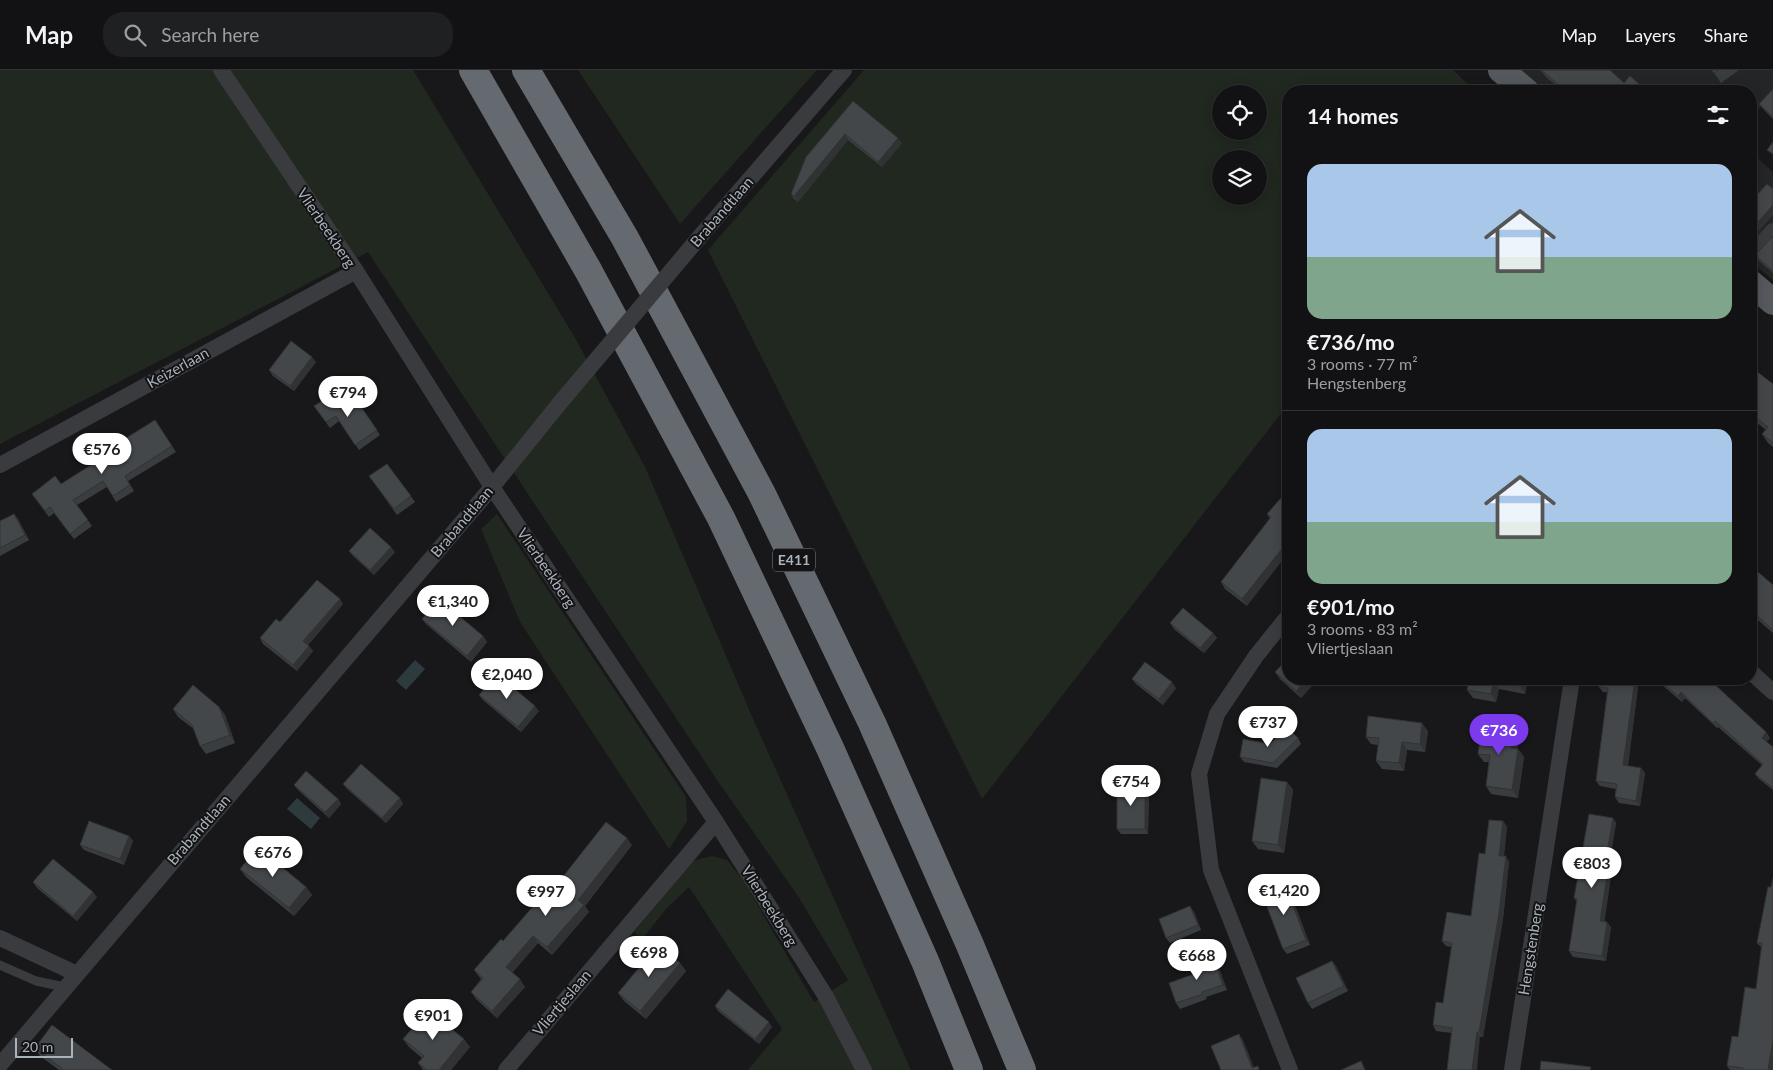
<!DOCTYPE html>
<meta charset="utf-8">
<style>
body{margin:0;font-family:Lato,sans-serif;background:#1f2022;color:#f1f3f6;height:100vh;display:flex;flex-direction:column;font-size:19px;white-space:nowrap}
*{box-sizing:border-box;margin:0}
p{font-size:16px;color:#9c9ea0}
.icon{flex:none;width:28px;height:28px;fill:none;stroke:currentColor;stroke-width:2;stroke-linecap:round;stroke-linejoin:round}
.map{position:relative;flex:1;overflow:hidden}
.panel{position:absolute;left:1282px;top:15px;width:475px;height:600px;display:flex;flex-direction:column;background:#121214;border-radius:20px;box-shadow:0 2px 12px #0003,0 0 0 1px #313234}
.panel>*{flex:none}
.tools{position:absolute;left:1212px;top:15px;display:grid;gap:10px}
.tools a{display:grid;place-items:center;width:55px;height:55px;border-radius:50%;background:#121214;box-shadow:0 2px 12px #0003,0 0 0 1px #313234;font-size:25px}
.scale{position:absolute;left:15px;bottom:12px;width:58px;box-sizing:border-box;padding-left:5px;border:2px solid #aab3ba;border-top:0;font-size:14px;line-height:18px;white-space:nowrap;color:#aab3ba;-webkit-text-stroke:4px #131315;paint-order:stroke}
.price{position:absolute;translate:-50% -42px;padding:0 11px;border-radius:18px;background:#fff;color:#222;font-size:16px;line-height:32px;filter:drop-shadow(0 1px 2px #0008)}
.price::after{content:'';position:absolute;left:50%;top:30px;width:15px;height:11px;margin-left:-8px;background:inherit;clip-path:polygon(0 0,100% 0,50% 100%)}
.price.selected{background:#7c3aed;color:#fff}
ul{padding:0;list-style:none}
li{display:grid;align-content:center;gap:10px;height:265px;padding:0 25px}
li+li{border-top:1px solid #313234}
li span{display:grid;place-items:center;height:155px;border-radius:15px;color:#555}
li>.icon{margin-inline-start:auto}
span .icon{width:90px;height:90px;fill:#fffc;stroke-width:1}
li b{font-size:21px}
h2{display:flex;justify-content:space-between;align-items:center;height:60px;padding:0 25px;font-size:21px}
header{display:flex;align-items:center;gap:30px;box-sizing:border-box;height:70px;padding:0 25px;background:#121214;border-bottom:1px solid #313234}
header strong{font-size:24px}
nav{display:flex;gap:28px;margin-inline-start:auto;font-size:18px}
.search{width:350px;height:45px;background:#1f2022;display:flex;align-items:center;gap:12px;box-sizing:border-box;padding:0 18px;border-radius:20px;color:#9c9ea0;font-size:19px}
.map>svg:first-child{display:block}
</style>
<header>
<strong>Map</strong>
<div class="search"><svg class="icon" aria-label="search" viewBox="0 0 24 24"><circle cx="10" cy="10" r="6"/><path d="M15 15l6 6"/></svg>Search here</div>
<nav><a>Map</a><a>Layers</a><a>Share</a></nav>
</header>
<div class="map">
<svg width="1773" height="1000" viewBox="0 0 1773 1000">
<rect width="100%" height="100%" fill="#18181a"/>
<g fill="#242527">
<path d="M1518 0H1773V23L1751 48V21H1544Z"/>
<path d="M1751 82 1773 102V210L1751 192Z"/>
</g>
<g fill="#202820" fill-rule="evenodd">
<path d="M0 0H413L574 266 645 397 754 651 911 1000H748L782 959 689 817 667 838 642 869 634 862 692 791 712 786 727 790 743 810 814 932 848 910 798 826 715 707 368 182 0 374Z"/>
<path d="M578 0H817L680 154Z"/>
<path d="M864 0H1453L1475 21H1289V333L982 729 708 180ZM1221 24H1259V61H1221ZM1221 89H1259V126H1221Z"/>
<path d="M497 444 686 727 687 751 669 779 520 552 481 459Z"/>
</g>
<g fill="#2e3b3e">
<path d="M415 590 425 599 406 620 396 611Z"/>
<path d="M297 728 320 748 311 759 287 739Z"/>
</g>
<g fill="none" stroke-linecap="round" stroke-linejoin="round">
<path stroke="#393b3f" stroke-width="9" d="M0 895 36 911 65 917"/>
<g stroke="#393b3f" stroke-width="16">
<path d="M221 0 356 201 492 417 716 752 825 925 864 1000"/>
<path d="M703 163 844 0"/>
<path d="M1751 185 1773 161"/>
<path d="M0 395 356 201"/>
<path d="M1289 545 1256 586 1217 644 1199 704 1211 800 1290 1000"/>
<path d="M1751 602 1773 622"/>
<path d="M0 868 77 904"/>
<path d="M0 995 492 417 559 334"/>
<path d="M506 1000 716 752"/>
<path d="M1512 1000 1572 609"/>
</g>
<g stroke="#55595e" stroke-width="26">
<path d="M1501 0 1526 21"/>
<path d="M1751 213 1773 232"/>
</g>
<g stroke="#656a70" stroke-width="28">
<path d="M473 0 588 200 721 448 830 678 925 891 969 1000"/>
<path d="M526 0 625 168 762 424 872 653 970 875 1022 1000"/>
</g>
<path stroke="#393b3f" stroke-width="16" d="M559 334 703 163"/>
</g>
<g fill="#3a3d40">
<path d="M1540 0H1610L1624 13 1647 21H1563L1546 7 1543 3Z"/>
<path d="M1712 0H1739L1721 13Z"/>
<path d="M1773 19V49L1763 39 1759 34Z"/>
<path d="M853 31 902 73 882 97 848 70 798 132 794 129 791 124Z"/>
<path d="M1773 166V203L1759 191 1755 185Z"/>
<path d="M316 292 294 321 273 306 269 300Z"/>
<path d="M1751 297 1773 314V377L1768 373 1762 364 1766 360 1751 348Z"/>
<path d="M355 328 380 365 359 380 339 351 330 358 314 336 340 339Z"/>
<path d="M155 350 176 382 128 411 134 421 116 432 107 417 77 435 92 456 74 469 54 443 49 447 32 424 61 414 126 373Z"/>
<path d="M387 394 415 432 397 445 369 406Z"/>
<path d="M1289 421 1247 536 1225 519 1221 512 1270 449 1267 444Z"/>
<path d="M14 444 18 449 29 470 0 486V451Z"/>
<path d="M349 481 395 482 374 505 353 486Z"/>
<path d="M1751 496 1773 515V563L1751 544Z"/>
<path d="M343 534 308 575 313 581 297 601 263 574 260 568 280 552Z"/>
<path d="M422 549 483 566 487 572 471 592 426 554Z"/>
<path d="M1170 553 1213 563 1217 568 1204 583 1174 559Z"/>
<path d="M1275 602 1289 609H1318L1301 628 1280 609Z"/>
<path d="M1132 609 1176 618 1163 635 1136 614Z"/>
<path d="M1469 609H1528L1525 624 1499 619 1496 632 1473 628 1467 620Z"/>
<path d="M1639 609 1628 696 1641 698 1645 703 1640 736 1619 733 1615 727 1616 719 1600 716 1596 711 1607 622H1603L1599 617Z"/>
<path d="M1655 609H1702L1766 662 1770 668 1766 672 1773 677V720L1759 709 1755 704 1762 695 1718 657 1717 658 1685 628 1682 632Z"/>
<path d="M479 625 539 641 521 662 483 630Z"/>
<path d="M219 637 225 645 235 673 206 684 200 676 194 659 178 647 173 639Z"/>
<path d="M1513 660 1519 668 1517 679H1518L1524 687 1518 728 1491 724 1486 716 1489 692H1484L1478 684Z"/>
<path d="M1428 661 1425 682 1407 680 1404 701 1382 699 1376 691 1378 675 1371 674 1366 667Z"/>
<path d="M1298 668 1301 674 1277 698 1244 692 1240 687 1270 674Z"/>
<path d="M1287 712 1293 720 1284 783 1258 779 1252 771Z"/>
<path d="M343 714 403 734 386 753 347 719Z"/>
<path d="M294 715 338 729 341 734 329 748 298 720Z"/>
<path d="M1145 715 1149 720 1148 764H1121L1117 759Z"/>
<path d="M1613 748 1616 753 1608 801 1611 806 1604 852 1611 857 1606 891 1573 887 1569 881 1577 832 1574 828Z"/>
<path d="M1503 751 1507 757 1504 786 1509 792 1503 849 1483 967 1436 961 1433 955 1443 933 1452 877 1446 876 1442 871 1471 846 1485 784Z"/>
<path d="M129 766 133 771 124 795 84 780 80 775Z"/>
<path d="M632 775 585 836 589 842 552 885 538 873 512 903 525 917 497 948 476 929 471 922 481 909 474 900 503 871 558 813Z"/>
<path d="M240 799 306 817 312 825 294 846 246 807Z"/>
<path d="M33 812 97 827 77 851 37 818Z"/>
<path d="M1284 812 1288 817 1310 875 1287 884 1283 879Z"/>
<path d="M1768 817 1773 1000H1730L1727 996 1756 919 1762 878 1757 873Z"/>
<path d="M1194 842 1201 860 1170 873 1166 868Z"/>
<path d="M1212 885 1216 890 1227 920 1206 927 1207 929 1180 939 1176 933Z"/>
<path d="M1332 891 1336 896 1348 921 1312 939 1308 933Z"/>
<path d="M680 893 686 901 646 949 624 931 618 923Z"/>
<path d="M715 936 772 957 759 974 718 941Z"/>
<path d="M403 969 470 977 451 1000H423L418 993 422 988 409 977Z"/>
<path d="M35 978 112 1000H59L40 986Z"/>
</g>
<g fill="#303234">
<path d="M845 64 848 70 798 132 794 126Z"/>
<path d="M898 68 902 73 882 97 878 92Z"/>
<path d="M1773 135V145L1751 170V160Z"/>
<path d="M312 287 316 292 294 321 290 316Z"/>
<path d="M14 444 18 449 29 470 25 465Z"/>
<path d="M1289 470V482L1247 536 1242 529Z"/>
<path d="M391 477 395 482 374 505 370 500Z"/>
<path d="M340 529 343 534 307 576 303 571Z"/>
<path d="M1213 563 1217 568 1204 583 1200 578Z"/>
<path d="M483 566 487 572 471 592 467 586Z"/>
<path d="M309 576 313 581 297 601 293 595Z"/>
<path d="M1308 609H1318L1301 628 1296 621Z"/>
<path d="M1521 609H1528L1525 624 1520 616Z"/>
<path d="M1635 609H1639L1627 701 1623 695Z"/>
<path d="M1172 612 1176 618 1163 635 1159 629Z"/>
<path d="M1493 612 1499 619 1496 632 1491 624Z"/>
<path d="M1681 622 1685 628 1682 632 1678 626Z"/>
<path d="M535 636 539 641 521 662 518 657Z"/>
<path d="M219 637 225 645 235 673 230 665Z"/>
<path d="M1422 653 1428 661 1425 682 1420 674Z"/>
<path d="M1513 660 1519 668 1516 686 1511 678Z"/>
<path d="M1766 662 1770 668 1765 673 1762 668Z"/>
<path d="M1402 672 1407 680 1404 701 1399 693Z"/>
<path d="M1518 679 1524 687 1518 728 1512 720Z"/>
<path d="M1641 698 1645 703 1640 736 1636 731Z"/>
<path d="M1287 712 1293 720 1284 783 1278 775Z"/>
<path d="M1145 715 1149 720 1148 764 1145 759Z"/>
<path d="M400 728 403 734 386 753 382 748Z"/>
<path d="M338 729 341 734 329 748 325 742Z"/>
<path d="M1613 748 1616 753 1608 801 1611 806 1604 856 1600 851 1604 800Z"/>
<path d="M1503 751 1507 757 1503 791 1499 786Z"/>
<path d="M129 766 133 771 124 795 120 789Z"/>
<path d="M627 768 632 775 585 836 589 842 552 885 547 877 578 830Z"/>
<path d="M1506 786 1509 792 1503 849 1483 967 1479 962Z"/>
<path d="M1284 812 1288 817 1310 875 1306 870Z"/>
<path d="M306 817 312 825 294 846 289 838Z"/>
<path d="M93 822 97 827 77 851 73 846Z"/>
<path d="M1190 836 1194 842 1201 860 1198 855Z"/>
<path d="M1607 852 1611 857 1606 891 1602 886Z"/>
<path d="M533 866 538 873 511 904 506 897Z"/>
<path d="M1212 885 1216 890 1227 920 1223 915Z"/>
<path d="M1332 891 1336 896 1348 921 1344 916Z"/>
<path d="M680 893 686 901 646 949 640 941Z"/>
<path d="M520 909 525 917 497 948 492 941Z"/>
<path d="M769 952 772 957 759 974 755 969Z"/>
<path d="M1477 962 1480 967 1477 1000H1472Z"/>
<path d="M1239 964 1243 970 1255 1000 1252 998Z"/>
<path d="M464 969 470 977 451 1000H439Z"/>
<path d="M1773 969V1000H1768Z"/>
</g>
<g fill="#44474a" stroke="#303234">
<path d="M1541 0H1610L1624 13 1630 6 1647 21H1566Z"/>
<path d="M1712 0H1718L1714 3Z"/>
<path d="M1773 19V47L1759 34Z"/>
<path d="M853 31 898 68 878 92 845 64 794 126 791 124 806 87Z"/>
<path d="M1773 72V84L1767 80Z"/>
<path d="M1767 114 1773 119V135L1751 160V127L1753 129Z"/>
<path d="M1773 166V201L1755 185Z"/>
<path d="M291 271 312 287 290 316 269 300Z"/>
<path d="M1751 297 1773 314V373L1762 364 1768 357 1751 344Z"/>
<path d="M331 325 340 339 355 328 377 360 355 375 336 346 326 352 314 336Z"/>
<path d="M155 350 172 376 125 406 130 415 113 426 103 411 73 430 88 450 70 464 50 437 45 441 32 424 55 406 61 414 126 373 123 370Z"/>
<path d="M387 394 411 426 394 439 369 406Z"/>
<path d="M1288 420 1289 421V470L1242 529 1221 512 1271 447 1267 444Z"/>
<path d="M14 444 25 465 0 478V451Z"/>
<path d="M370 458 391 477 370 500 349 481Z"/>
<path d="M1751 496 1773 515V560L1751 540Z"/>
<path d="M317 510 340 529 303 571 309 576 293 595 260 568 276 549 280 552Z"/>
<path d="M439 529 483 566 467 586 422 549Z"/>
<path d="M1183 538 1213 563 1200 578 1170 553Z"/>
<path d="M1289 587V609H1308L1296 621 1275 602Z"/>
<path d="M1145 592 1172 612 1159 629 1132 609Z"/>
<path d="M497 604 535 636 518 657 479 625Z"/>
<path d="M1469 609H1521L1520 616 1493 612 1491 624 1467 620Z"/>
<path d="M1600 609H1635L1623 695 1641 698 1636 731 1615 727 1617 714 1596 711 1608 618 1599 617Z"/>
<path d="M1657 609H1702L1709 614 1711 611 1766 662 1762 668 1773 677V718L1755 704 1763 694 1715 651 1713 653 1681 622 1678 626Z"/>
<path d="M193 615 219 637 230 665 200 676 192 655 173 639Z"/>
<path d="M1368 646 1422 653 1420 674 1402 672 1399 693 1376 691 1379 668 1366 667Z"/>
<path d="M1482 655 1513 660 1511 678 1518 679 1512 720 1486 716 1490 685 1478 684Z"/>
<path d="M1287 657 1298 668 1273 693 1240 687 1243 669 1270 674Z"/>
<path d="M361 694 400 728 382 748 343 714Z"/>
<path d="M306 701 338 729 325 742 294 715Z"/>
<path d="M1261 708 1287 712 1278 775 1252 771Z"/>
<rect x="1117" y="715" width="28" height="44"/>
<path d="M1589 744 1613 748 1604 800H1608L1600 851 1607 852 1602 886 1569 881 1577 829 1574 828Z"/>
<path d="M1489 750 1503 751 1499 786H1506L1499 843 1479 962H1477L1472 1000H1447L1452 958 1433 955 1436 932 1443 933 1452 873 1442 871 1447 842 1471 846 1479 783 1485 784Z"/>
<path d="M89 751 129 766 120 789 80 775Z"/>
<path d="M606 752 627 768 578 830 584 835 547 877 533 866 506 897 520 909 492 941 471 922 483 908 474 900 501 869 503 871 555 811 558 813Z"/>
<path d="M258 777 306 817 289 838 240 799Z"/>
<path d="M53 789 93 822 73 846 33 812Z"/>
<path d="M1773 808V969L1768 1000H1743V998L1727 996 1732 966 1738 967 1745 917 1756 919 1762 873H1757L1768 817H1771Z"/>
<path d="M1284 812 1306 870 1283 879 1261 821Z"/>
<path d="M1190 836 1198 855 1166 868 1159 849Z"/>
<path d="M658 875 680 893 640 941 618 923Z"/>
<path d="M1212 885 1223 915 1202 922 1203 924 1176 933 1169 913 1200 902 1196 891Z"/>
<path d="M1332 891 1344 916 1308 933 1296 908Z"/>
<path d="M728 919 769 952 755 969 715 936Z"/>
<path d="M428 940 464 969 439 1000H427L418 993 424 986 403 969Z"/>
<path d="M52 955 112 1000H64L35 978Z"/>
<path d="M1239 964 1252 998 1258 996 1259 1000H1221L1211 976Z"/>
<path d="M1361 991 1365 1000H1341Z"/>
<path d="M1541 991 1591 997 1590 1000H1540Z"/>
</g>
<g text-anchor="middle" stroke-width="4" stroke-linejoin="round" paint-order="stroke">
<rect fill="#131315" stroke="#7d8388" stroke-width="1" x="773" y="478.5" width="42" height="23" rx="4"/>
<g font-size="14" font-weight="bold" fill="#aab3ba">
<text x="794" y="495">E411</text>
</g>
<g font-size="15" fill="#aab3ba" stroke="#131315">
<text transform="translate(722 142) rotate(-49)" y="5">Brabandtlaan</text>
<text transform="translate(326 158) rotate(56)" y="5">Vlierbeekberg</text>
<text transform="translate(178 298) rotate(-29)" y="5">Keizerlaan</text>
<text transform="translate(462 452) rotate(-50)" y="5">Brabandtlaan</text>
<text transform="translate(546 498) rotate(56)" y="5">Vlierbeekberg</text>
<text transform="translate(199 760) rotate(-49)" y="5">Brabandtlaan</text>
<text transform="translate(769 836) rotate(58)" y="5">Vlierbeekberg</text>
<text transform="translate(1531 879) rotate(-81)" y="5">Hengstenberg</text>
<text transform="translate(562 933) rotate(-50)" y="5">Vliertjeslaan</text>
</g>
</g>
</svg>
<div class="tools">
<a><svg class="icon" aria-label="locate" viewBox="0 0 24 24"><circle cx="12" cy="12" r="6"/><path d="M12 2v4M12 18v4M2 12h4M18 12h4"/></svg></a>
<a><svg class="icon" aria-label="layers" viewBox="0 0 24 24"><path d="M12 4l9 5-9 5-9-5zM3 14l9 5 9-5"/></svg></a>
</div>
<div class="scale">20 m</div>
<b class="price" style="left:348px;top:348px">€794</b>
<b class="price" style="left:102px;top:405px">€576</b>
<b class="price" style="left:453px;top:557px">€1,340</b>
<b class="price" style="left:507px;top:630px">€2,040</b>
<b class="price" style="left:1268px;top:678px">€737</b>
<b class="price selected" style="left:1499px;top:686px">€736</b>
<b class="price" style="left:1131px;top:737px">€754</b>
<b class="price" style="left:273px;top:808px">€676</b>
<b class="price" style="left:1592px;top:819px">€803</b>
<b class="price" style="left:1284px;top:846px">€1,420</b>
<b class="price" style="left:546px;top:847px">€997</b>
<b class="price" style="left:649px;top:908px">€698</b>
<b class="price" style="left:1197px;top:911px">€668</b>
<b class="price" style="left:433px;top:971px">€901</b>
<section class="panel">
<h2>14 homes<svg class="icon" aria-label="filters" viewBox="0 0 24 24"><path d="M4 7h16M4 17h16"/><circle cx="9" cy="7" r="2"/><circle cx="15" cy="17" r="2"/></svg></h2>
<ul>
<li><span style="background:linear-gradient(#a9c7e8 60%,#7fa58c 0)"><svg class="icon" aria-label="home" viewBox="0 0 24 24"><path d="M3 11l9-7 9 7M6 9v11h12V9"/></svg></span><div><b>€736/mo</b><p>3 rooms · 77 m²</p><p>Hengstenberg</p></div></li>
<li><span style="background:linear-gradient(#a9c7e8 60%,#7fa58c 0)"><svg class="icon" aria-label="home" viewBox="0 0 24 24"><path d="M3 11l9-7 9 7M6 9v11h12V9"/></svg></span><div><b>€901/mo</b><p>3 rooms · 83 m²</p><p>Vliertjeslaan</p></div></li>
</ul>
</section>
</div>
